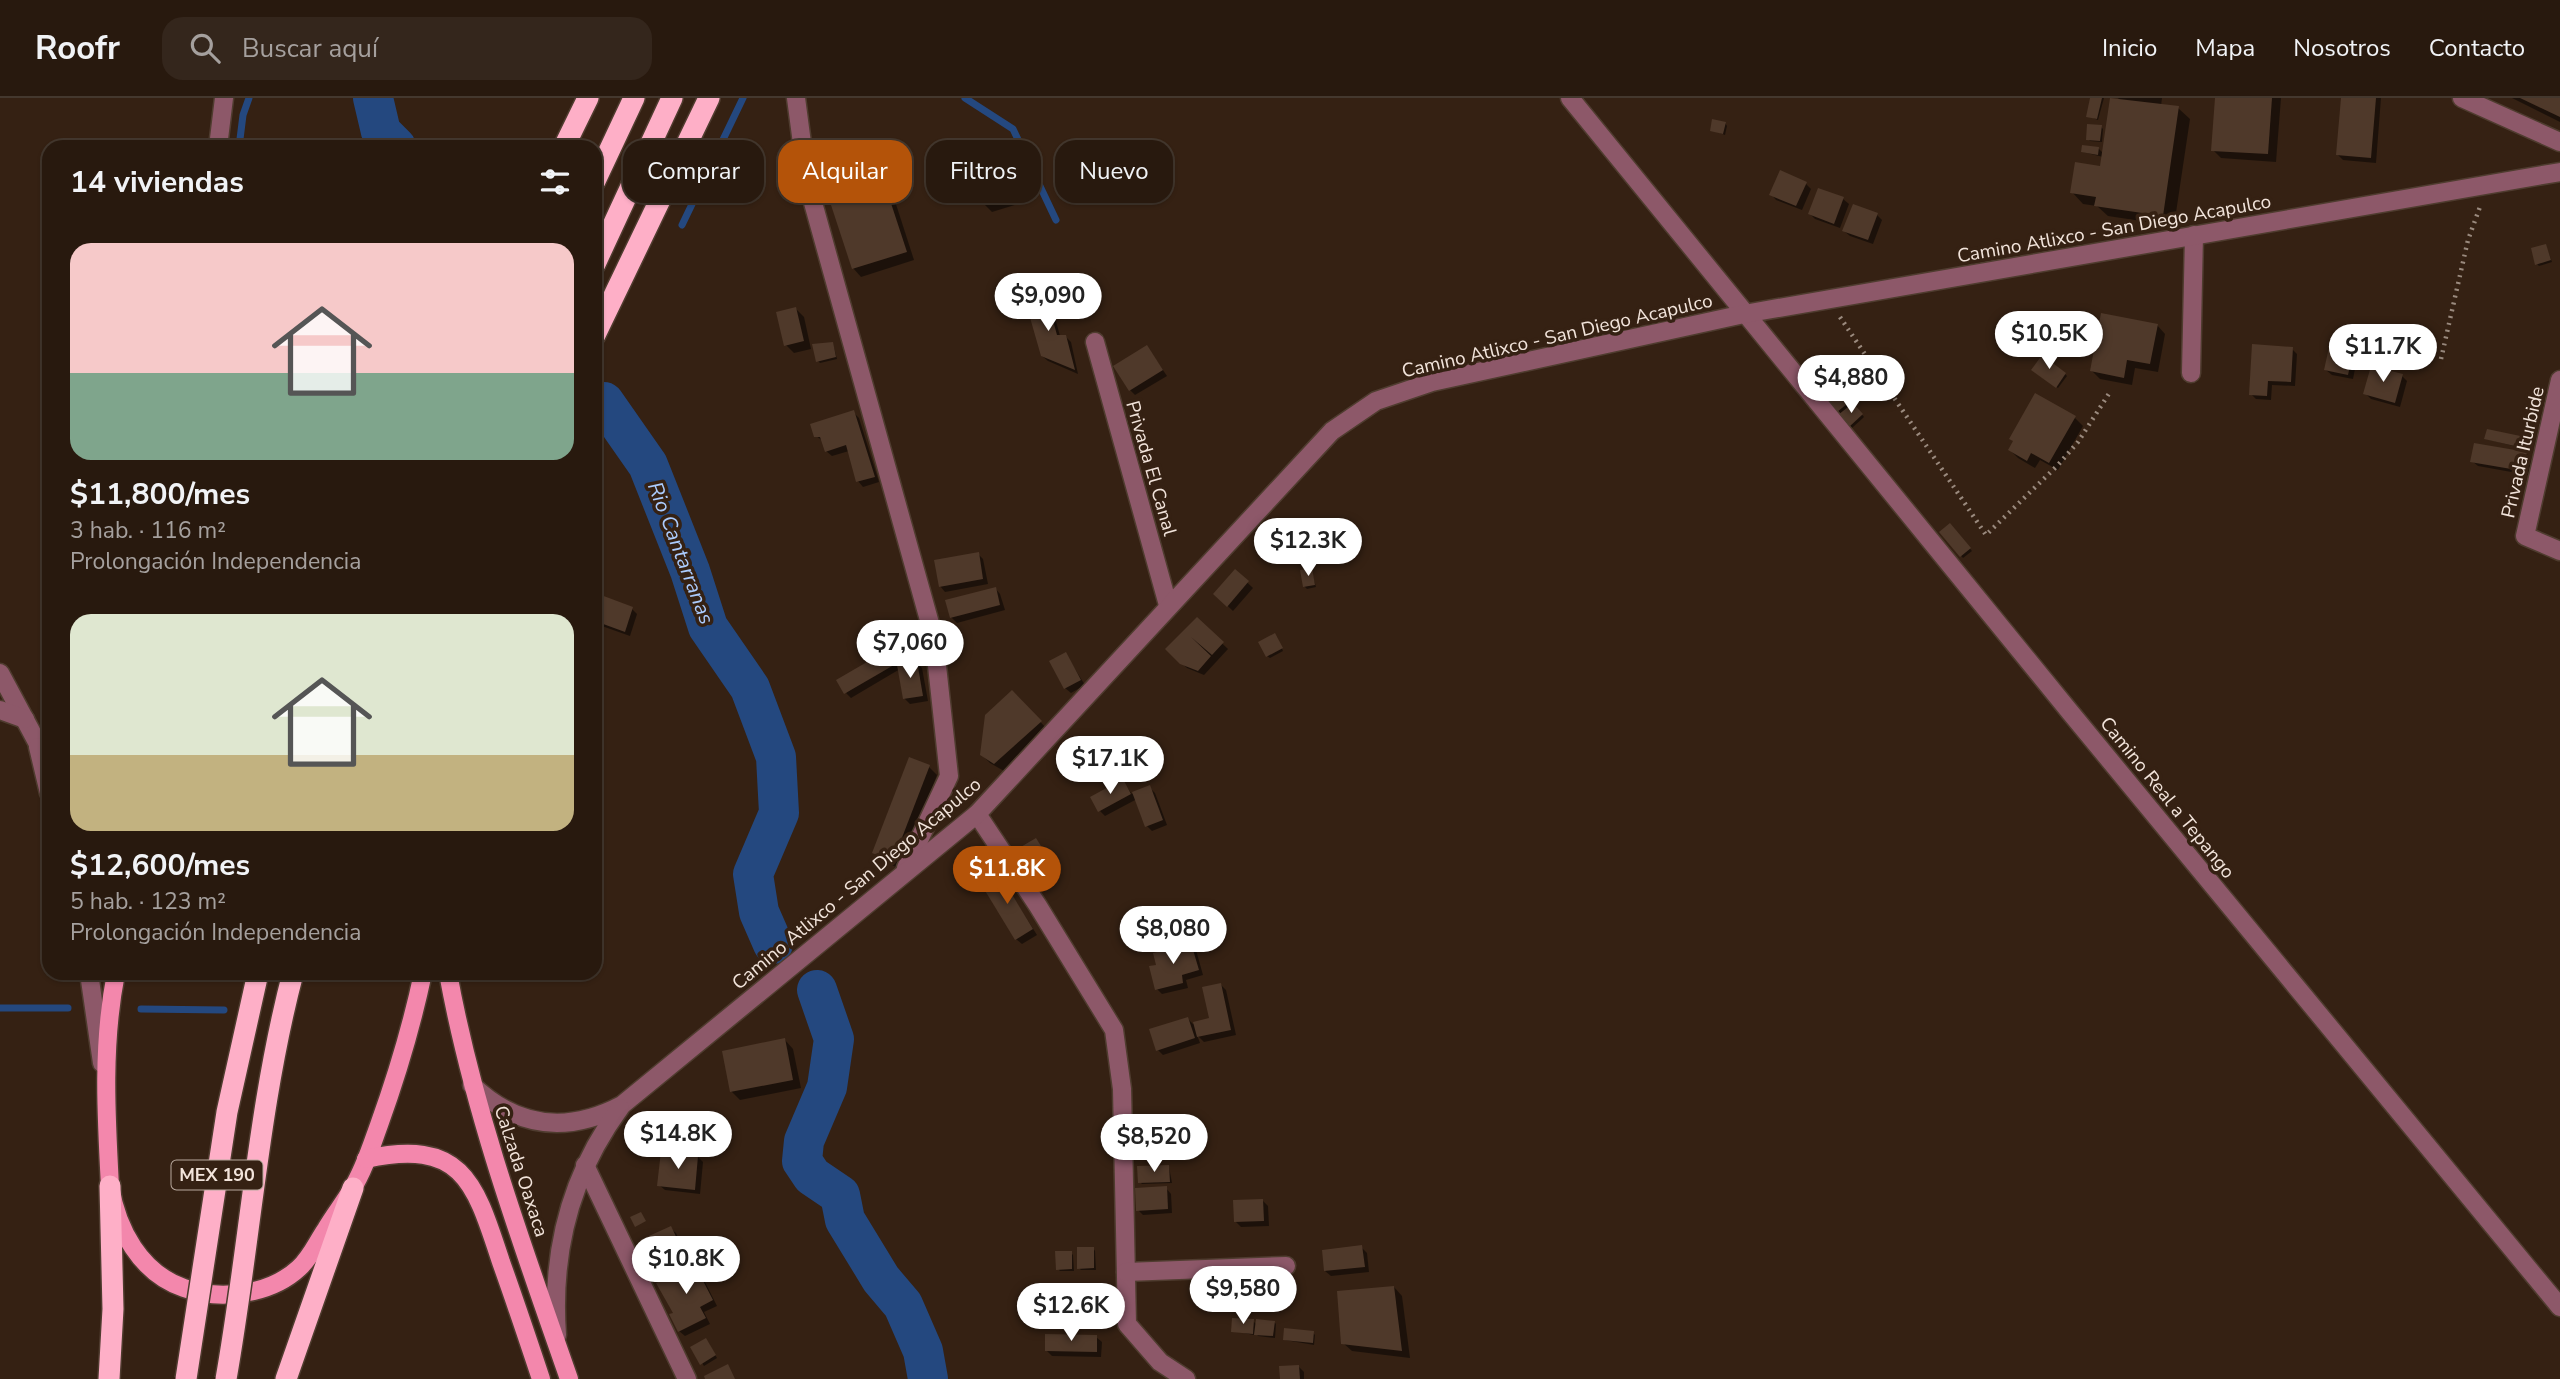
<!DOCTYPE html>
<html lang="es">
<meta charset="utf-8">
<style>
body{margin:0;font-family:"Nunito Sans",sans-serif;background:#34261c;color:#f1f3f6;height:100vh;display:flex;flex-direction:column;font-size:26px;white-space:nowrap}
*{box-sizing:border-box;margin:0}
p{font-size:23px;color:#a5a09e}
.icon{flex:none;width:38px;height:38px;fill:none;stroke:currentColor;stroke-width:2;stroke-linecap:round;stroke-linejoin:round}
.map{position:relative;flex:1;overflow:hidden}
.side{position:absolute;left:42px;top:42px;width:560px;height:840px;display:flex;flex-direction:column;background:#28190e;border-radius:21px;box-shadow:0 2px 5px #0004,0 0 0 2px #44382e}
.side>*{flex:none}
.banner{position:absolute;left:623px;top:42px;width:665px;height:63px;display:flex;gap:14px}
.price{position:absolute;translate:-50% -60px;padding:0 16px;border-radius:24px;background:#fff;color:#222;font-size:23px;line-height:46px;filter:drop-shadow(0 2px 4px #0008)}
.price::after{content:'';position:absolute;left:50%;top:42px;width:21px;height:16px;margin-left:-10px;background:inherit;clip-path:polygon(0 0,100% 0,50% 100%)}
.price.on{background:#b45309;color:#fff}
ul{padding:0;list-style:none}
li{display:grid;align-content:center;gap:14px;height:371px;padding:0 28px}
li span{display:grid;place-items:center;height:217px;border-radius:21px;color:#555}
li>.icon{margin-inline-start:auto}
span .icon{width:126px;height:126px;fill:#fffc;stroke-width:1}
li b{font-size:30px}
h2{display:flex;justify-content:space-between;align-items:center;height:84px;padding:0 28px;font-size:30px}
.chip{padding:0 24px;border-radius:21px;background:#28190e;box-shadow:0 2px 5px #0004,0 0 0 2px #44382e;font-size:24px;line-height:63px}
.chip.on{background:#b45309;color:#fff}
header{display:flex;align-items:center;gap:42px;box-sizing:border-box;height:98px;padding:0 35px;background:#28190e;border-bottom:2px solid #44382e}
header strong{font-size:33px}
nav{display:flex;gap:38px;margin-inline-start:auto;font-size:24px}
.search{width:490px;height:63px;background:#34261c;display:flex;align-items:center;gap:18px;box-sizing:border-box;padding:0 24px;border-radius:21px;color:#a5a09e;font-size:26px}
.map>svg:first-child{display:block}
</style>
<header>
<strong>Roofr</strong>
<div class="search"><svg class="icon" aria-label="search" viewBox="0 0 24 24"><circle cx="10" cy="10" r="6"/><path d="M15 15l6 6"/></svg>Buscar aquí</div>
<nav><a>Inicio</a><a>Mapa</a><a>Nosotros</a><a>Contacto</a></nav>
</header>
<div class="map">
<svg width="2560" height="1281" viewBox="0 0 2560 1281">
<rect width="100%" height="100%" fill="#352113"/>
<g fill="#0007" fill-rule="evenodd">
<path d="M2092 0H2104L2098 22 2088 18Z"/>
<path d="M2118 0H2162L2161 8 2178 10 2190 21 2174 128 2108 118 2097 108 2083 106 2072 94 2102 70 2103 59 2083 54 2099 51 2104 56 2120 2Z"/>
<path d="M2217 0H2281L2276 64 2221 60 2213 52Z"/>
<path d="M2343 0H2381L2376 65 2343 62 2338 57Z"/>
<path d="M2512 0H2560V24Z"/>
<path d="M1725 25 1727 28 1725 37 1712 32Z"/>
<path d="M2101 29 2103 31 2102 44 2090 43 2088 41Z"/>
<path d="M1005 46 1014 55 1028 103 992 114 983 105Z"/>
<path d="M1806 86 1811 91 1802 112 1776 102 1771 96Z"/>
<path d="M885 92 894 100 914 162 861 179 853 170Z"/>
<path d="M1819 92 1843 101 1849 106 1840 130 1815 121 1810 116Z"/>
<path d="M1877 117 1882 122 1873 146 1850 138 1844 133Z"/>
<path d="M2546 148 2552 164 2539 168 2537 166Z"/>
<path d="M1046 199 1051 205 1060 238H1065L1071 244 1078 276 1048 263 1042 258Z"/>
<path d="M796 211 804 219 811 251 794 255 786 247Z"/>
<path d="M2157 227 2165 236 2158 274 2135 270 2132 287 2100 281 2092 273Z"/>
<path d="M833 246 837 261 820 265 818 263Z"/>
<path d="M1147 249 1167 278 1135 297 1130 292Z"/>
<path d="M2353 250 2358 256 2353 281 2332 277 2326 272Z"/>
<path d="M2292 251 2297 256 2295 288 2272 287 2271 302 2256 301 2251 296Z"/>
<path d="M2035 274 2065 276 2067 278 2058 290Z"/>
<path d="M2402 278 2407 283 2400 309 2371 301 2365 295Z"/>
<path d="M1835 283 1864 319 1852 330 1838 313Z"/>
<path d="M853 314 859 320 879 384 863 389 858 383 849 353 832 358 826 353 823 343 816 338Z"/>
<path d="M2075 320 2083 328 2058 372 2040 362 2035 370 2018 360 2010 352Z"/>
<path d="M2486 341H2529L2531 344 2530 352Z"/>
<path d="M2526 355 2531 361 2528 377 2478 368 2472 363Z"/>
<path d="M1950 427 1972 453 1963 460 1941 434Z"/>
<path d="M978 456 983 461 988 486 945 494 940 488Z"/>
<path d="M1311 472 1316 489 1307 491 1304 488Z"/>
<path d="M1235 473 1253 490 1233 513 1215 496Z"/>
<path d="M995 490 1000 496 1005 512 957 525 951 519Z"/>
<path d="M632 511 637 516 630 538 599 527 595 522V519Z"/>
<path d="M1197 522 1228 551 1204 577 1187 570 1167 551Z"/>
<path d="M1277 539 1283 553 1270 560 1267 558Z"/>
<path d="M910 541 922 558 908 566 917 565 922 570 928 603 910 606 904 600 900 571 851 600 846 595Z"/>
<path d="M1066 557 1085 587 1071 595 1065 590Z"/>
<path d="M1012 594 1048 632 1004 673 990 665 982 657Z"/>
<path d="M929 669 937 677 901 771 882 763 874 755Z"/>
<path d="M1122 683 1132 696 1149 689 1155 695 1167 727 1152 733 1147 728 1137 701 1105 718 1100 713Z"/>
<path d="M1038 744 1051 767 1038 775 1036 773Z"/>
<path d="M999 777 1037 837 1022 846 1016 841Z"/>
<path d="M1191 847 1196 852 1203 877 1186 882 1188 890 1162 896 1157 891 1158 868Z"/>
<path d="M1221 887 1226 892 1236 937 1204 944 1197 937 1200 945 1163 957 1158 952 1188 921 1193 926 1211 922Z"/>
<path d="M785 942 793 951 801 990 740 1002 731 993Z"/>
<path d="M698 1059 703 1064 700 1096 665 1092 659 1087Z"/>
<path d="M1169 1069 1172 1085 1142 1086 1140 1084Z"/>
<path d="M1166 1090 1171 1096 1172 1115 1143 1117 1138 1112Z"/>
<path d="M1263 1103 1268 1108 1269 1128 1241 1129 1235 1123Z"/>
<path d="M670 1130 676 1135 689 1165 696 1161 701 1167 708 1180 704 1182 717 1208 704 1214 710 1226 685 1238 679 1233 664 1183 657 1175ZM688 1169 691 1177 678 1184 670 1177Z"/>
<path d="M1361 1149 1367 1155 1369 1174 1331 1178 1325 1173Z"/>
<path d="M1093 1150 1095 1153 1096 1172H1081L1079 1170Z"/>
<path d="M1071 1155 1073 1157 1074 1173H1060L1058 1171Z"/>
<path d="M1394 1189 1402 1198 1410 1260 1352 1253 1343 1245Z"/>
<path d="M1253 1223 1257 1227 1274 1224 1276 1226 1275 1240 1258 1238 1255 1234 1254 1237 1233 1233Z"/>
<path d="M1313 1235 1315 1237 1314 1247 1285 1242Z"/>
<path d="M1096 1239 1102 1244 1101 1259 1052 1258 1046 1252Z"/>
<path d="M708 1244 717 1260 704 1268 692 1250Z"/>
<path d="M1299 1269 1304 1274V1281H1281Z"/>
</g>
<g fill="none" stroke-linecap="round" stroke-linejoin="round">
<g stroke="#24487f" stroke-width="7">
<path d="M965 0 1013 31 1056 122"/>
<path d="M239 49 243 17 249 0"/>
<path d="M682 127 743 0"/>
<path d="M0 910H68"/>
<path d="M141 911 224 912"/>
</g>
<g stroke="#24487f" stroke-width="40">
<path d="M373 0 381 34 396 49"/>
<path d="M604 304 648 367 690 473 708 529 750 590 776 659 779 715 753 776 759 814 773 846"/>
<path d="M817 892 834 941 827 989 804 1043 802 1063 812 1078 840 1097 845 1122 881 1181 903 1207 923 1253 928 1281"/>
</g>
</g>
<g fill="#4f392a">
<path d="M2090 0H2102L2097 21 2086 19Z"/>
<path d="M2110 0 2179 8 2163 118 2094 108 2096 99 2070 95 2075 64 2100 68Z"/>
<path d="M2215 0H2272L2268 56 2211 53Z"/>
<path d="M2341 0H2376L2371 60 2336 57Z"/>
<path d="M2520 0H2560V19Z"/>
<path d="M1712 21 1726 24 1723 36 1710 33Z"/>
<path d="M2087 26 2102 27 2100 43 2086 42Z"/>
<path d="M1006 44 1021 95 982 106 967 54Z"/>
<path d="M2082 47 2099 49 2098 57 2081 54Z"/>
<path d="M1780 72 1807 84 1796 108 1769 97Z"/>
<path d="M886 90 907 154 852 171 831 107Z"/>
<path d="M1818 90 1844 99 1834 126 1808 116Z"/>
<path d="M1853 106 1878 115 1868 142 1842 133Z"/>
<path d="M2546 146 2551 162 2535 167 2531 150Z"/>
<path d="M1046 197 1057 237H1066L1075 272 1041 258 1025 202Z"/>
<path d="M796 209 804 243 784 248 776 214Z"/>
<path d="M2101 215 2158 226 2150 266 2127 262 2124 280 2090 273Z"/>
<path d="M833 244 836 259 816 264 812 246Z"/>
<path d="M2330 245 2354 249 2348 277 2324 272Z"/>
<path d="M2252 246 2293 249 2291 284 2268 283 2267 298 2249 297Z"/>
<path d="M1147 247 1163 272 1129 293 1113 268Z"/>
<path d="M2042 257 2066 275 2056 290 2031 272Z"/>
<path d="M2371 268 2403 276 2395 305 2363 296Z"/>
<path d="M1835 280 1852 302 1837 314 1819 292Z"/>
<path d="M2035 295 2076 318 2049 365 2031 355 2027 363 2008 352 2013 343 2009 341Z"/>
<path d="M1853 305 1863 316 1849 329 1838 317Z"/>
<path d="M854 312 875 379 856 384 846 347 825 354 820 339H814L810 326Z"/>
<path d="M2487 331 2530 340 2528 351 2484 341Z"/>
<path d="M2474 345 2527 354 2523 373 2470 364Z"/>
<path d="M1950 425 1971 450 1960 459 1939 434Z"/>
<path d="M979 454 983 481 939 489 934 462Z"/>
<path d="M1312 470 1315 487 1303 489 1300 472Z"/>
<path d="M1235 471 1249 483 1227 509 1213 496Z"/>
<path d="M996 489 1000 507 950 520 945 502Z"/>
<path d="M601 497 633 509 625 534 595 523V514Z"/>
<path d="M1197 519 1224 544 1212 557 1191 539 1211 558 1198 573 1180 566 1165 551Z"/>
<path d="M1275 535 1283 550 1266 559 1258 544Z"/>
<path d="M910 539 918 553 844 596 836 582Z"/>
<path d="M1066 554 1081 582 1064 591 1049 563Z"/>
<path d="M917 563 923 598 903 601 897 567Z"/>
<path d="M1012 592 1042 623 994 666 980 657 985 617Z"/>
<path d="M909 659 930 667 893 763 872 755Z"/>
<path d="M1123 681 1131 696 1098 714 1090 699Z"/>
<path d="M1150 687 1163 722 1145 729 1132 694Z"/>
<path d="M1036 740 1051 764 1034 774 1019 750Z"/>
<path d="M999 775 1033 831 1015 842 981 786Z"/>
<path d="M1191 845 1199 872 1182 877 1183 885 1155 892 1149 868 1156 867 1153 855Z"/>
<path d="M1221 885 1231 932 1197 939 1193 924 1209 920 1202 889Z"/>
<path d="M1188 919 1195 940 1156 953 1149 931Z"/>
<path d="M785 940 793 982 730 994 722 953Z"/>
<path d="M661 1053 698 1058 695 1092 657 1088Z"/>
<path d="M1169 1067 1170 1084 1138 1085 1137 1068Z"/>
<path d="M1167 1088 1168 1111 1136 1113 1135 1090Z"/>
<path d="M1263 1101 1264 1123 1234 1124 1233 1102Z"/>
<path d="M641 1114 646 1123 635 1129 630 1119Z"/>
<path d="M671 1128 687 1162 655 1176 640 1142Z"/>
<path d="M1362 1147 1365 1169 1324 1173 1322 1152Z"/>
<path d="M1077 1149H1094V1170L1077 1171Z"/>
<path d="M1055 1153H1072V1171L1056 1172Z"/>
<path d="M696 1159 704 1174 700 1177 713 1202 700 1209 706 1220 678 1234 669 1216 673 1215 656 1185 673 1177 676 1183 689 1176 684 1165Z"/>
<path d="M1394 1188 1402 1253 1341 1246 1337 1193Z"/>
<path d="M1232 1220 1254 1221 1253 1236 1231 1234Z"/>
<path d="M1256 1221 1275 1223 1273 1238 1254 1237Z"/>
<path d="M1284 1230 1314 1233 1313 1245 1283 1242Z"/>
<path d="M1045 1236 1097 1237V1254L1045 1253Z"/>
<path d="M706 1240 716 1257 700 1267 690 1249Z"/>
<path d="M728 1266 735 1281H705L704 1278Z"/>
<path d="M1299 1267 1300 1281H1280L1279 1268Z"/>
</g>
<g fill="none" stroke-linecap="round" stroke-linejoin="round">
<defs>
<g id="minor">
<path d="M796 0 807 83 934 540 949 678 906 770"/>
<path d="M1570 0 2070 614 2560 1209"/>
<path d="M2462 0 2560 44"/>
<path d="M218 49 224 0"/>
<path d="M1095 244 1168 507"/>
<path d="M2191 275 2194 137"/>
<path d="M2560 282 2525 438 2560 453"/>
<path d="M0 575 38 646 49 661"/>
<path d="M0 612 25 621"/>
<path d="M38 649 49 695"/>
<path d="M977 716 1038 808 1114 932 1122 991 1127 1226 1160 1264 1186 1281"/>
<path d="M89 875 102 965"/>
<path d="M472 987C517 1030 567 1036 622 1007L977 716 1332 333 1376 303 1432 284 1744 216 2560 74"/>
<path d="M585 1067 687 1281"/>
<path d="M1126 1174 1286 1168"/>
<path d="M557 1237C551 1154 570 1078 620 1010"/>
</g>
<g id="major">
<path d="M116 875C102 946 106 1016 110 1088 117 1131 140 1175 184 1190 220 1203 270 1197 299 1170 311 1159 317 1144 326 1131 334 1117 344 1105 352 1091 364 1072 371 1049 379 1027 397 977 412 927 423 875"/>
<path d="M448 875C473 1013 523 1149 569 1281"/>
<path d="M366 1061C463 1040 475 1085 501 1164 515 1203 528 1242 541 1281"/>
</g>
<g id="highway">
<path d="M564 49 588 0"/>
<path d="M595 83 634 0"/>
<path d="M595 166 672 0"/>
<path d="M595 237 709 0"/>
<path d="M109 1281 113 1211 110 1088"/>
<path d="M286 1281 353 1090"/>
</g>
</defs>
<use href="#minor" stroke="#4f3c2f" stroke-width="21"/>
<use href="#major" stroke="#4f3c2f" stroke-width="21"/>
<use href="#highway" stroke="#4f3c2f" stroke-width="24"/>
<g stroke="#9a8a7e" stroke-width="4.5" stroke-dasharray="2 5" stroke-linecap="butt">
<path d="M1840 219 1986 437 2058 367 2078 344 2110 294"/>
<path d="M2441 261 2468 142 2481 106"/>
</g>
<use href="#minor" stroke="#8d5869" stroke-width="18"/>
<use href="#major" stroke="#f387ac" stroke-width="18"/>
<use href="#highway" stroke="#feafc7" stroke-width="21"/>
<defs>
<g id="highway-bridge">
<path d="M186 1281 227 1014 258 875"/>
<path d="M226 1281C250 1146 258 1008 293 875"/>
</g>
</defs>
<use href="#highway-bridge" stroke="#4f3c2f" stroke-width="24" stroke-linecap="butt"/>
<use href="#highway-bridge" stroke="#feafc7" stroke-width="21"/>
</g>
<g text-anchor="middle" stroke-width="7" stroke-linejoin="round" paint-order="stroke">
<rect fill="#352113" stroke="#b9aa9f" stroke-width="2" x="171.5" y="1062.5" width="91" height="29" rx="5"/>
<g font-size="18" font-weight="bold" fill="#f2e4db">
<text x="217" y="1083">MEX 190</text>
</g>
<g font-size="19" fill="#f2e4db" stroke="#352113">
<text transform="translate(2114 130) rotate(-10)" y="7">Camino Atlixco - San Diego Acapulco</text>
<text transform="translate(1557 237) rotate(-13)" y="7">Camino Atlixco - San Diego Acapulco</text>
<text transform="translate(2522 354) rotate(-77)" y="7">Privada Iturbide</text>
<text transform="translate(1152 370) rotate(74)" y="7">Privada El Canal</text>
<text transform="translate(2168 699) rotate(51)" y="7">Camino Real a Tepango</text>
<text transform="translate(856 785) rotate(-40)" y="7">Camino Atlixco - San Diego Acapulco</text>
<text transform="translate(522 1073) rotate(72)" y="7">Calzada Oaxaca</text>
</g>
<g font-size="21" font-style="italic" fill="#abcbfd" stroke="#352113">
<text transform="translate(681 455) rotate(69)" y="7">Rio Cantarranas</text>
</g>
</g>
</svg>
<b class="price" style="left:1048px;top:235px">$9,090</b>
<b class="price" style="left:2049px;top:273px">$10.5K</b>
<b class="price" style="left:2383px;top:286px">$11.7K</b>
<b class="price" style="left:1851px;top:317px">$4,880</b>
<b class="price" style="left:1308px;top:480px">$12.3K</b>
<b class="price" style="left:910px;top:582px">$7,060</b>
<b class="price" style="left:1110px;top:698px">$17.1K</b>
<b class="price on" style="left:1007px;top:808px">$11.8K</b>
<b class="price" style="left:1173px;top:868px">$8,080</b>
<b class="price" style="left:678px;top:1073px">$14.8K</b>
<b class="price" style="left:1154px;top:1076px">$8,520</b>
<b class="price" style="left:686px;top:1198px">$10.8K</b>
<b class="price" style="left:1243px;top:1228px">$9,580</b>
<b class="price" style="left:1071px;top:1245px">$12.6K</b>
<div class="banner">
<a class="chip">Comprar</a>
<a class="chip on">Alquilar</a>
<a class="chip">Filtros</a>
<a class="chip">Nuevo</a>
</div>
<section class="side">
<h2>14 viviendas<svg class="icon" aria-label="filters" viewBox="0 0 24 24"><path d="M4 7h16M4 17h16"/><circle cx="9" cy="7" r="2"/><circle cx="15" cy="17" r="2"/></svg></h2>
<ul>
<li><span style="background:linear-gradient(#f6c9c9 60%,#7fa58c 0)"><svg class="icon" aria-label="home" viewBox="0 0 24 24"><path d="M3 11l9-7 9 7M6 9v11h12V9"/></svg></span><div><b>$11,800/mes</b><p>3 hab. · 116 m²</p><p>Prolongación Independencia</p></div></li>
<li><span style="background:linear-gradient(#dfe7d0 65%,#c2b280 0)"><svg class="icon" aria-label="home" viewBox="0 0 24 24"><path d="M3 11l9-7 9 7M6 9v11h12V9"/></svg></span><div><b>$12,600/mes</b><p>5 hab. · 123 m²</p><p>Prolongación Independencia</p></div></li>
</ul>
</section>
</div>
